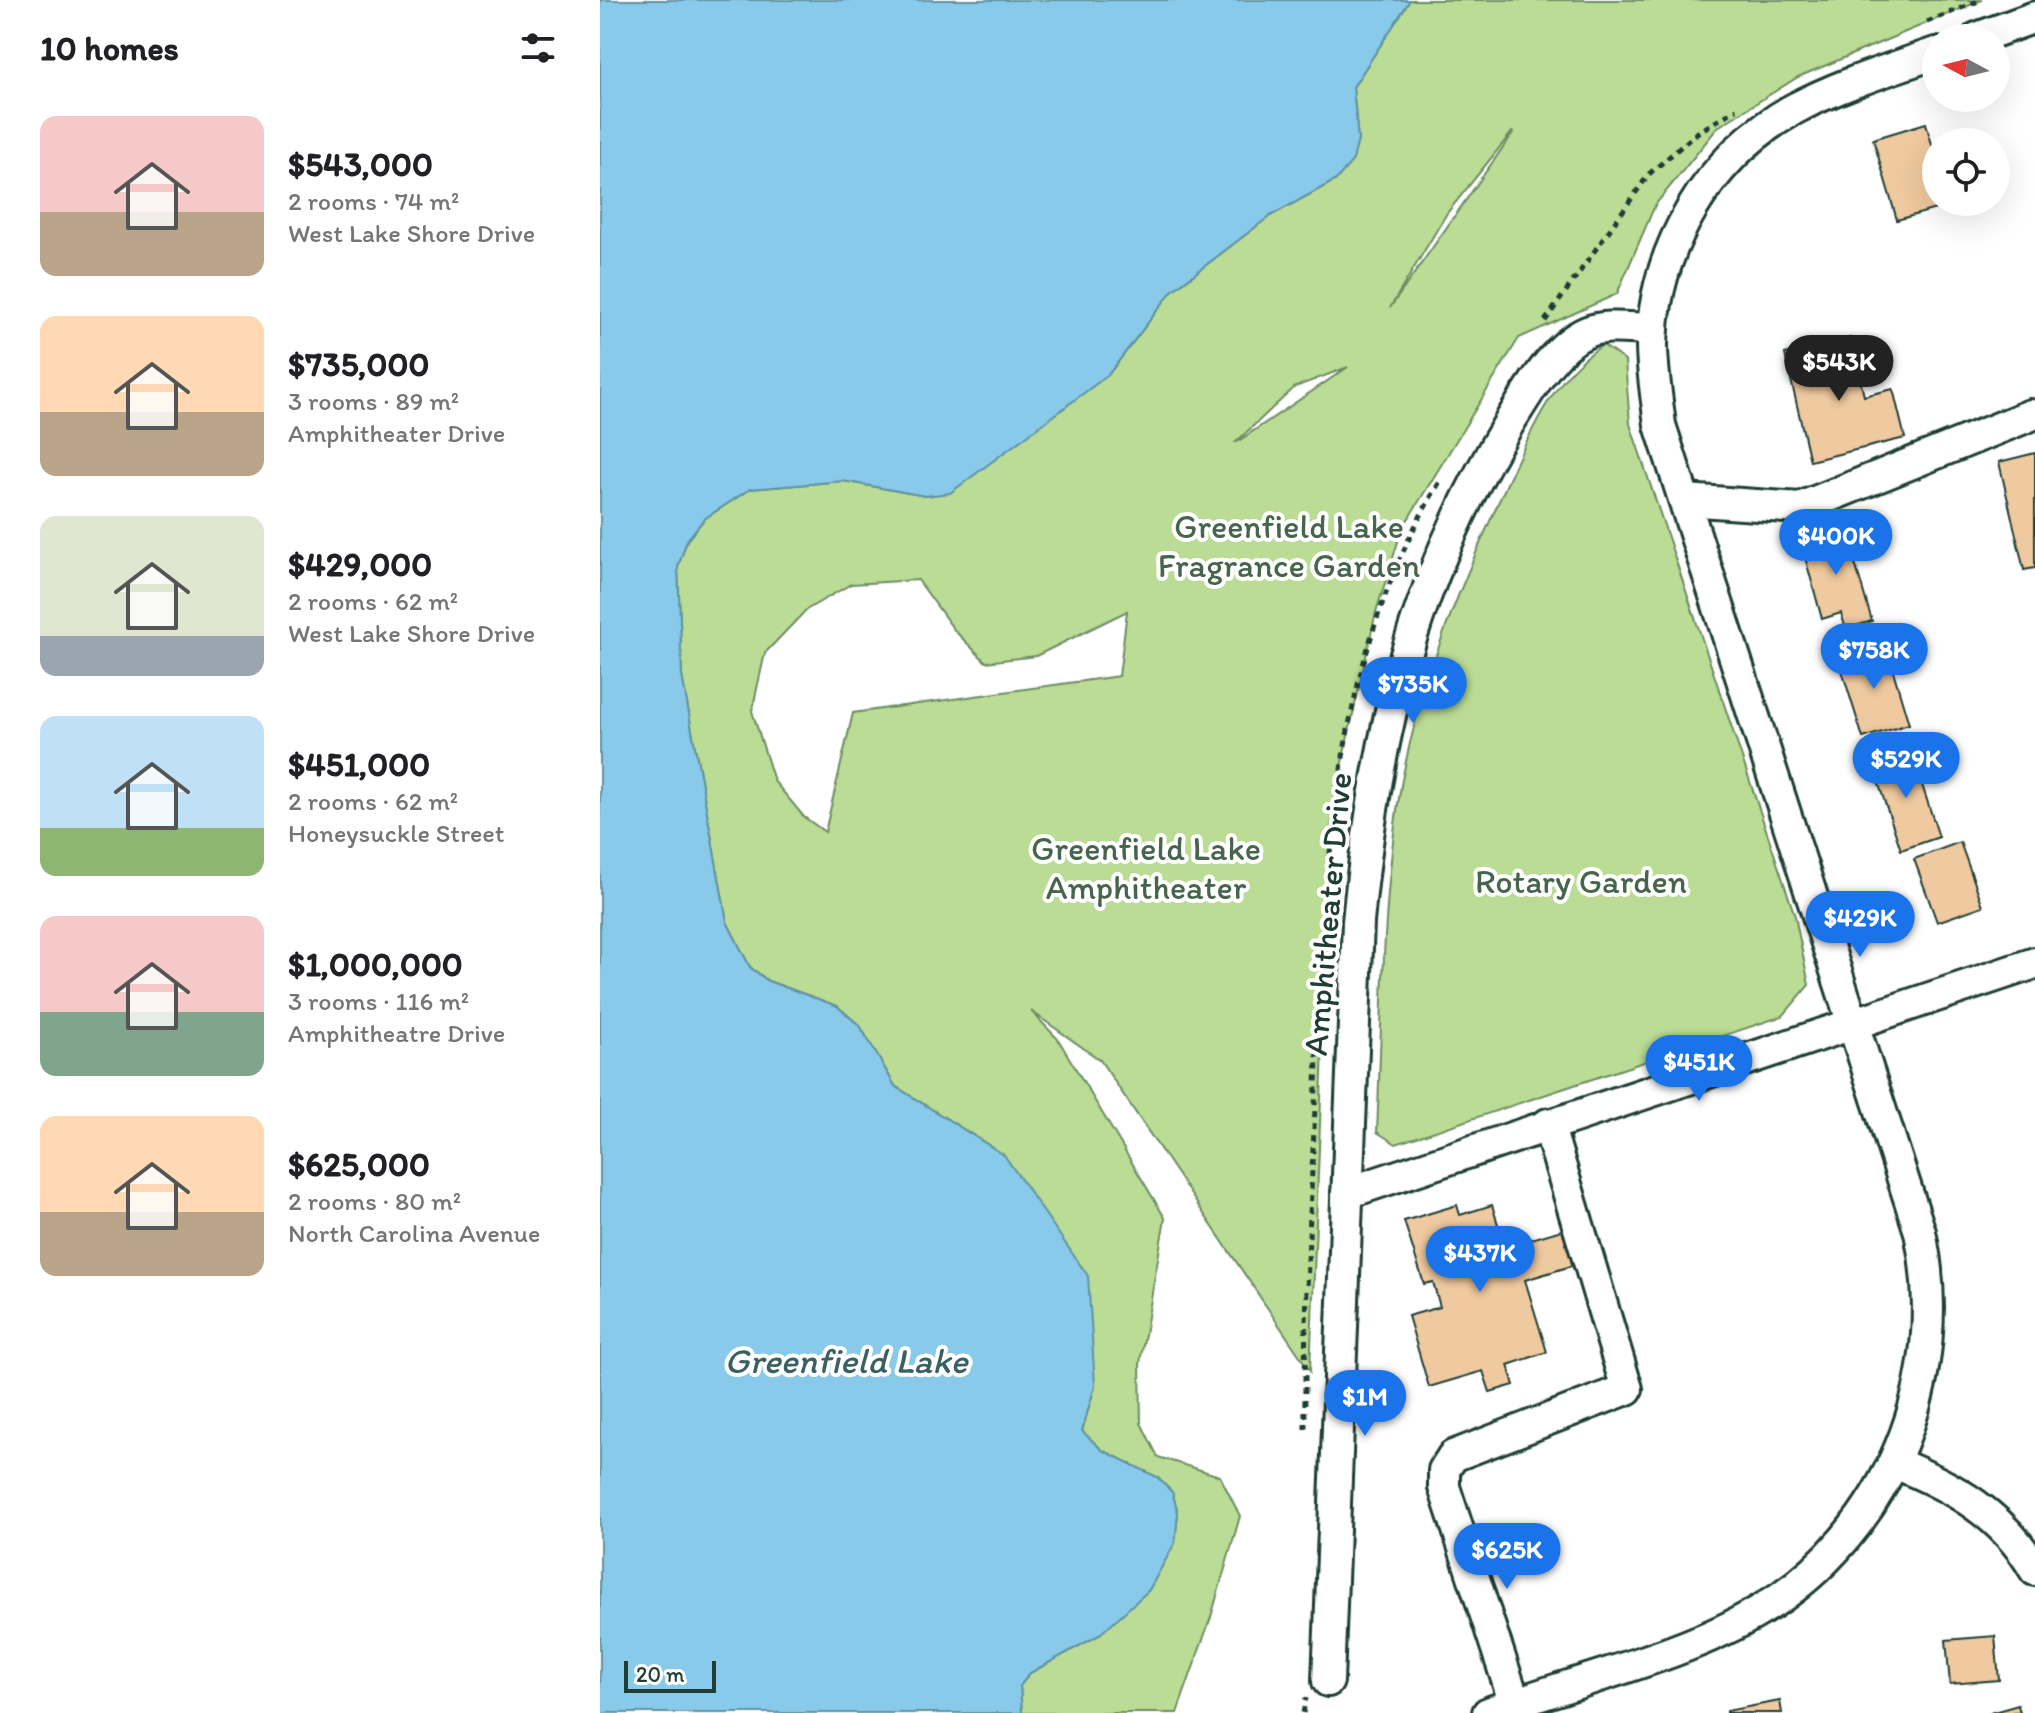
<!DOCTYPE html>
<meta charset="utf-8">
<style>
body{margin:0;font-family:Itim,sans-serif;background:#f6f6f6;color:#202124;height:100vh;display:flex;flex-direction:column;font-size:30px;white-space:nowrap}
*{box-sizing:border-box;margin:0}
p{font-size:26px;color:#757577}
.icon{flex:none;width:44px;height:44px;fill:none;stroke:currentColor;stroke-width:2;stroke-linecap:round;stroke-linejoin:round}
.map{position:relative;flex:1;overflow:hidden}
.sheet{display:flex;flex-direction:column;background:#fff;width:600px}
.sheet>*{flex:none}
.needle{width:52px;rotate:277deg}
.controls{position:absolute;left:1322px;top:24px;display:grid;gap:16px}
.controls a{display:grid;place-items:center;width:88px;height:88px;border-radius:50%;background:#fff;box-shadow:0 8px 32px #0002;font-size:40px}
.scale{position:absolute;left:24px;bottom:20px;width:92px;box-sizing:border-box;padding-left:8px;border:4px solid #1f3d34;border-top:0;font-size:22px;line-height:28px;white-space:nowrap;color:#1f3d34;-webkit-text-stroke:6px #fff;paint-order:stroke}
.price{position:absolute;translate:-50% -68px;padding:0 18px;border-radius:28px;background:#1a73e8;color:#fff;font-size:26px;line-height:52px;filter:drop-shadow(0 2px 4px #0008)}
.price::after{content:'';position:absolute;left:50%;top:48px;width:24px;height:18px;margin-left:-12px;background:inherit;clip-path:polygon(0 0,100% 0,50% 100%)}
.price.selected{background:#222;color:#fff}
ul{padding:0;list-style:none}
li{display:flex;align-items:center;gap:24px;height:200px;padding:0 40px}
li span{display:grid;place-items:center;flex:none;width:224px;height:160px;border-radius:16px;color:#555}
li>.icon{margin-inline-start:auto}
span .icon{width:96px;height:96px;fill:#fffc;stroke-width:1}
li b{font-size:34px}
h2{display:flex;justify-content:space-between;align-items:center;height:96px;padding:0 40px;font-size:34px}
main{display:flex;flex:1;min-height:0}
.map>svg:first-child{display:block}
</style>
<main>
<section class="sheet">
<h2>10 homes<svg class="icon" aria-label="filters" viewBox="0 0 24 24"><path d="M4 7h16M4 17h16"/><circle cx="9" cy="7" r="2"/><circle cx="15" cy="17" r="2"/></svg></h2>
<ul>
<li><span style="background:linear-gradient(#f6c9c9 60%,#b9a48a 0)"><svg class="icon" aria-label="home" viewBox="0 0 24 24"><path d="M3 11l9-7 9 7M6 9v11h12V9"/></svg></span><div><b>$543,000</b><p>2 rooms · 74 m²</p><p>West Lake Shore Drive</p></div></li>
<li><span style="background:linear-gradient(#ffd9b3 60%,#b9a48a 0)"><svg class="icon" aria-label="home" viewBox="0 0 24 24"><path d="M3 11l9-7 9 7M6 9v11h12V9"/></svg></span><div><b>$735,000</b><p>3 rooms · 89 m²</p><p>Amphitheater Drive</p></div></li>
<li><span style="background:linear-gradient(#dfe7d0 75%,#9aa5b1 0)"><svg class="icon" aria-label="home" viewBox="0 0 24 24"><path d="M3 11l9-7 9 7M6 9v11h12V9"/></svg></span><div><b>$429,000</b><p>2 rooms · 62 m²</p><p>West Lake Shore Drive</p></div></li>
<li><span style="background:linear-gradient(#bfe0f5 70%,#8fb573 0)"><svg class="icon" aria-label="home" viewBox="0 0 24 24"><path d="M3 11l9-7 9 7M6 9v11h12V9"/></svg></span><div><b>$451,000</b><p>2 rooms · 62 m²</p><p>Honeysuckle Street</p></div></li>
<li><span style="background:linear-gradient(#f6c9c9 60%,#7fa58c 0)"><svg class="icon" aria-label="home" viewBox="0 0 24 24"><path d="M3 11l9-7 9 7M6 9v11h12V9"/></svg></span><div><b>$1,000,000</b><p>3 rooms · 116 m²</p><p>Amphitheatre Drive</p></div></li>
<li><span style="background:linear-gradient(#ffd9b3 60%,#b9a48a 0)"><svg class="icon" aria-label="home" viewBox="0 0 24 24"><path d="M3 11l9-7 9 7M6 9v11h12V9"/></svg></span><div><b>$625,000</b><p>2 rooms · 80 m²</p><p>North Carolina Avenue</p></div></li>
</ul>
</section>
<div class="map">
<svg width="1435" height="1713" viewBox="0 0 1435 1713">
<rect width="100%" height="100%" fill="#fff"/>
<filter id="ink" filterUnits="userSpaceOnUse"><feTurbulence type="fractalNoise" baseFrequency=".0125" numOctaves="2"/><feDisplacementMap in="SourceGraphic" scale="16" xChannelSelector="R" yChannelSelector="G"/><feConvolveMatrix kernelMatrix="1 2 1 2 8 2 1 2 1" color-interpolation-filters="sRGB"/></filter>
<g filter="url(#ink)">
<g fill="#bbdc95" stroke="#6d8c64" stroke-width="2" fill-rule="evenodd">
<path d="M810 0H1382L1198 77 1118 127 1055 205 1017 294 919 338 802 529 776 612 733 802 710 1371 500 1060 431 1011 458 1039 565 1218 540 1363 541 1423 558 1457 620 1476 640 1516 611 1617 577 1713H422L420 1686 430 1673 499 1635 575 1543 578 1512 572 1492 557 1477 502 1450 482 1431 495 1386 404 1155 295 1086 260 1026 237 1006 168 981 150 967 127 922 82 676 78 567 87 540 104 519 150 489 243 481 325 496 508 375 572 291 670 216 736 180 758 140 753 87ZM912 132 913 133 790 308 847 213ZM748 367 637 442H636L695 387ZM318 580 355 631 386 662 436 656 527 611 519 676 253 713 225 832 204 817 174 781 152 711 165 653 206 610 251 584Z"/>
<path d="M1003 345 1025 361 1030 424 1195 916 1209 985 1183 1016 796 1144 777 1132C782 1025 782 916 797 810 813 698 858 590 905 488 929 436 952 376 1003 345Z"/>
</g>
<path fill="#89caea" stroke="#5f92a1" stroke-width="2" d="M0 0H810L753 87 758 140 753 160 736 180 670 216 572 291 508 375 350 493 325 496 243 481 150 489 104 519 87 540 78 567 82 676 127 922 150 967 168 981 237 1006 260 1026 295 1086 404 1155 488 1276 495 1386 482 1431 502 1450 557 1477 572 1492 578 1513 575 1543 549 1590 499 1635 430 1673 420 1686 422 1713H0Z"/>
<g fill="#efc99f" stroke="#1f3d34" stroke-width="2">
<path d="M1326 123 1336 159V202L1350 205 1297 220 1273 139Z"/>
<path d="M1250 338 1264 396 1293 389 1305 438 1210 461 1185 354Z"/>
<path d="M1435 453V568L1424 570 1399 462Z"/>
<path d="M1244 526 1272 621 1246 629 1241 613 1222 619 1200 539Z"/>
<path d="M1285 644 1309 724 1263 738 1238 658Z"/>
<path d="M1311 751 1339 837 1301 850 1272 764Z"/>
<path d="M1360 842 1383 906 1337 922 1314 859Z"/>
<path d="M857 1205 860 1215 892 1205 905 1247 968 1228 978 1264 925 1280 947 1352 908 1365 914 1385 890 1392 883 1371 829 1387 808 1316 840 1307 833 1282 824 1284 804 1221Z"/>
<path d="M1395 1636 1399 1680 1350 1684 1346 1640Z"/>
<path d="M1180 1701 1182 1713H1126V1711Z"/>
<path d="M1418 1705 1420 1713H1390Z"/>
</g>
<g fill="none" stroke-linecap="round" stroke-linejoin="round">
<defs>
<g id="minor">
<path d="M1377 38 1435 17"/>
<path d="M1085 500 1200 508 1431 415"/>
<path d="M747 1193 1435 963"/>
<path d="M1295 1463C1352 1486 1404 1515 1435 1570"/>
<path d="M728 1681 758 922C776 733 812 582 912 418 930 390 954 346 987 332 1007 324 1032 329 1053 329"/>
<path d="M888 1713C973 1681 1086 1656 1161 1610 1290 1532 1351 1378 1320 1232L1060 425C1057 399 1052 371 1052 345 1054 249 1109 156 1194 109 1239 85 1288 70 1336 53"/>
<path d="M918 1713 844 1487V1470L853 1456 1027 1389 948 1124"/>
</g>
</defs>
<use href="#minor" stroke="#1f3d34" stroke-width="36"/>
<g stroke="#1f3d34" stroke-width="5" stroke-dasharray="6 6" stroke-linecap="butt">
<path d="M1327 22 1381 0"/>
<path d="M945 321 1049 174 1098 132 1137 109"/>
<path d="M705 1429C704 1322 710 1215 715 1108 724 897 727 665 841 480"/>
<path d="M703 1713 706 1698"/>
</g>
<use href="#minor" stroke="#fff" stroke-width="30"/>
</g>
</g>
<g text-anchor="middle" stroke-width="8" stroke-linejoin="round" paint-order="stroke">
<g font-size="34" fill="#46654c" stroke="#fff">
<text x="689" y="538">Greenfield Lake<tspan x="689" dy="39">Fragrance Garden</tspan></text>
<text x="546" y="860">Greenfield Lake<tspan x="546" dy="39">Amphitheater</tspan></text>
<text x="981" y="893">Rotary Garden</text>
</g>
<g font-size="34" fill="#1f3d34" stroke="#fff">
<text transform="translate(727 914) rotate(-85)" y="12">Amphitheater Drive</text>
</g>
<g font-size="36" font-style="italic" fill="#3a6062" stroke="#fff">
<text x="246" y="1373">Greenfield Lake</text>
</g>
</g>
</svg>
<div class="controls">
<a><svg class="needle" viewBox="-14 -14 28 28"><path d="M0-13l5 13h-10z" fill="#e53935"/><path d="M0 13l5-13h-10z" fill="#757577"/></svg></a>
<a><svg class="icon" aria-label="locate" viewBox="0 0 24 24"><circle cx="12" cy="12" r="6"/><path d="M12 2v4M12 18v4M2 12h4M18 12h4"/></svg></a>
</div>
<div class="scale">20 m</div>
<b class="price selected" style="left:1239px;top:403px">$543K</b>
<b class="price" style="left:1236px;top:577px">$400K</b>
<b class="price" style="left:1274px;top:691px">$758K</b>
<b class="price" style="left:813px;top:725px">$735K</b>
<b class="price" style="left:1306px;top:800px">$529K</b>
<b class="price" style="left:1260px;top:959px">$429K</b>
<b class="price" style="left:1099px;top:1103px">$451K</b>
<b class="price" style="left:880px;top:1294px">$437K</b>
<b class="price" style="left:765px;top:1438px">$1M</b>
<b class="price" style="left:907px;top:1591px">$625K</b>
</div>
</main>
